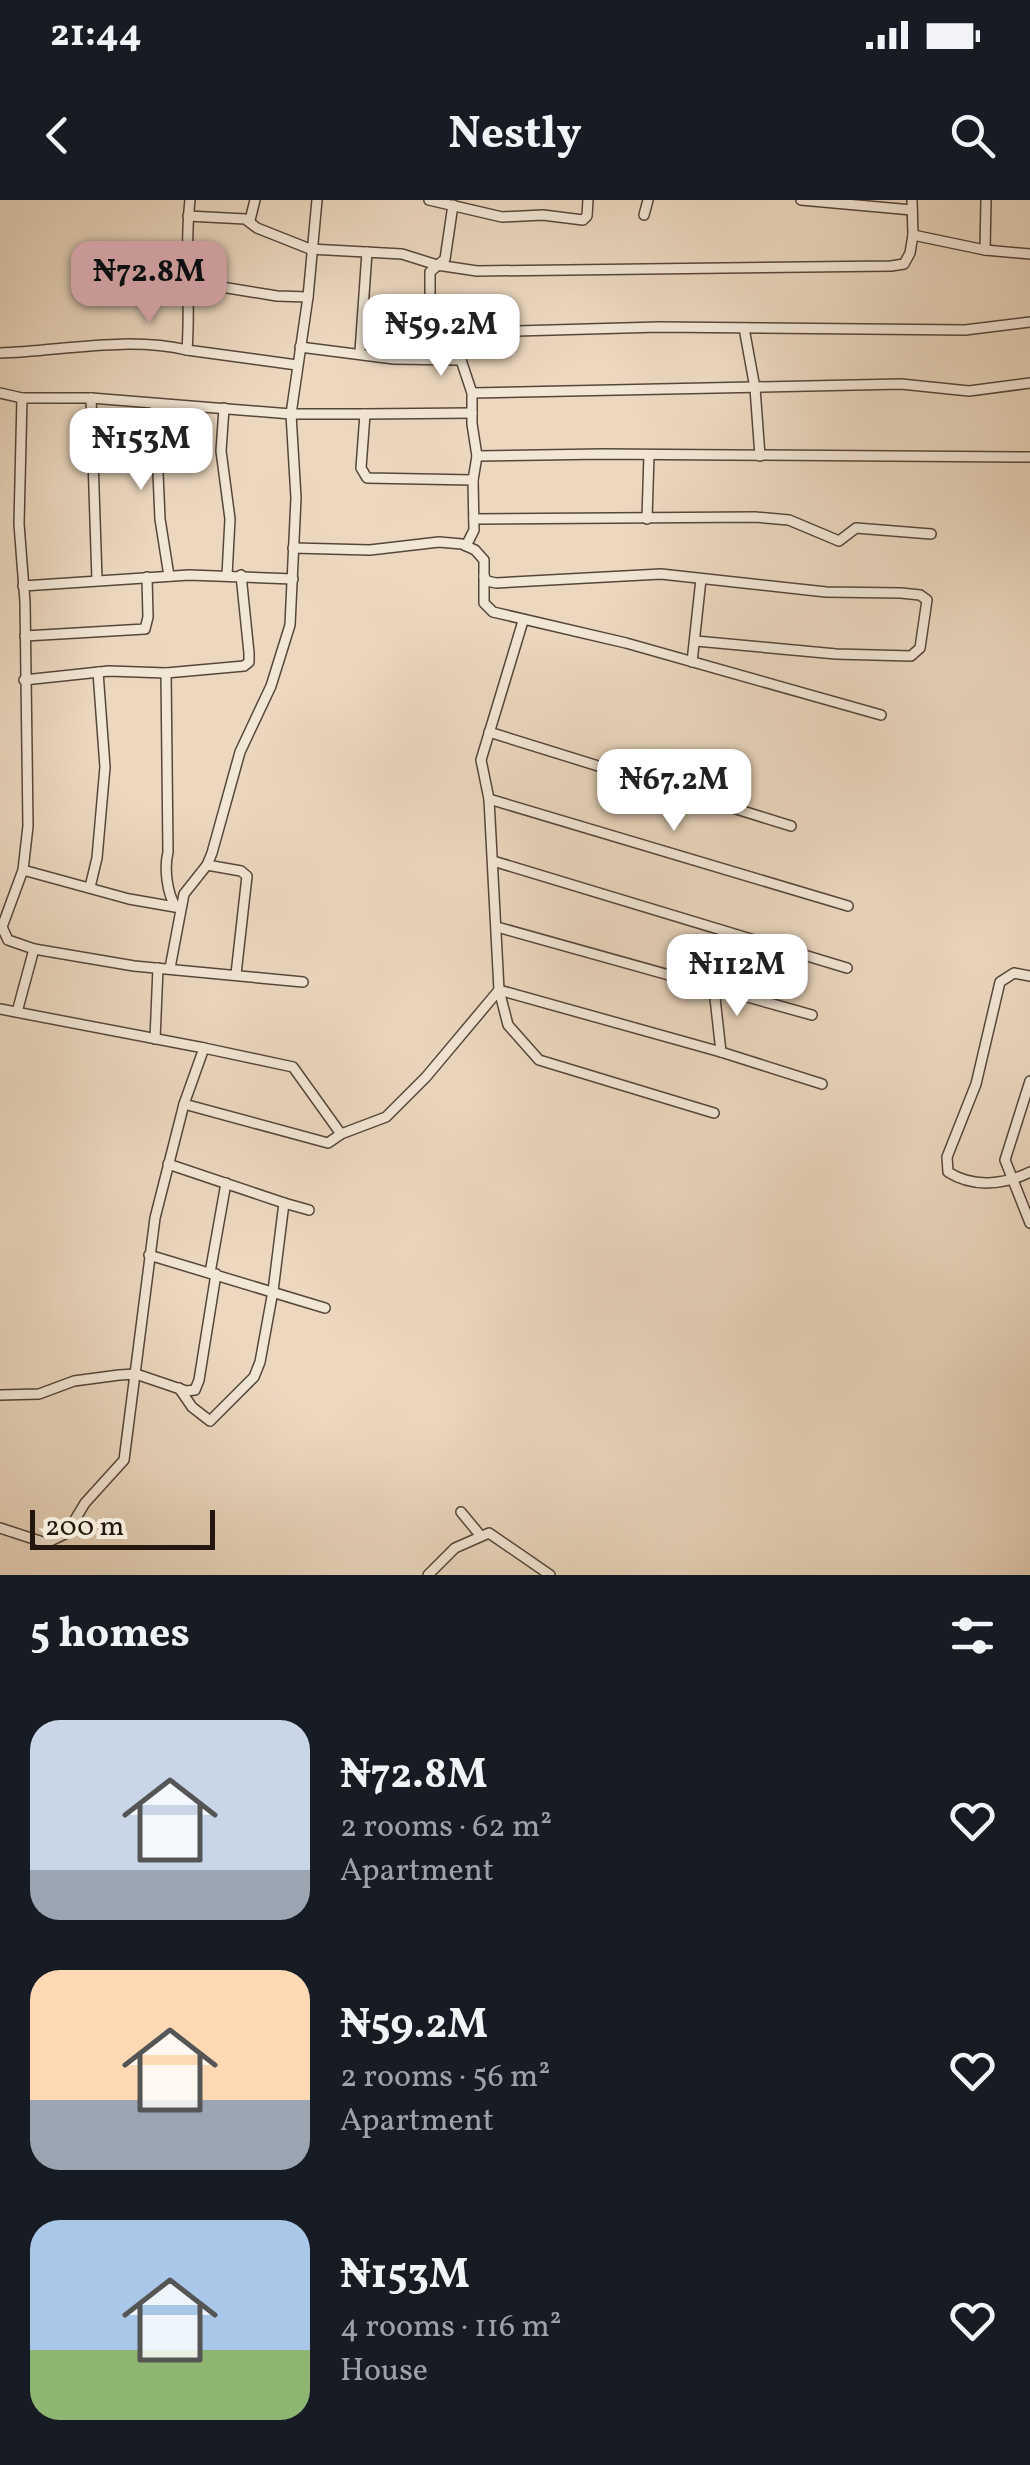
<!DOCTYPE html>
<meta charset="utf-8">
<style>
body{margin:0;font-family:Vollkorn,serif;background:#20242c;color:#f1f3f6;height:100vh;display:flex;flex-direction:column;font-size:38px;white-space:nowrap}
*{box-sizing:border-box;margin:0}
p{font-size:32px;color:#9ea1a6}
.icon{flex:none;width:55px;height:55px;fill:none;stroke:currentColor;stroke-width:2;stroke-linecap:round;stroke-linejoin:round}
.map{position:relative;height:1375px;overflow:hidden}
.drawer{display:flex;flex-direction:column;background:#171b24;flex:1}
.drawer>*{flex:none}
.scale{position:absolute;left:30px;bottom:25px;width:185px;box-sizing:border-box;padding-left:10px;border:5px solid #24170e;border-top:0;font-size:28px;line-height:35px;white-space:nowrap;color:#24170e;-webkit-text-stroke:8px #f2e6d5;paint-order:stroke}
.price{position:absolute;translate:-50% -85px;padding:0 22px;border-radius:20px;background:#fff;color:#222;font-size:32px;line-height:65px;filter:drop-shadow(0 2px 5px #0008)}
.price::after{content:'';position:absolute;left:50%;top:60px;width:30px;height:22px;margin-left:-15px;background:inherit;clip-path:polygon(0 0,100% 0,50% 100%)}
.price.selected{background:#c59692;color:#111}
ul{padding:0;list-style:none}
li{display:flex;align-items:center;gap:30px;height:250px;padding:0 30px}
li span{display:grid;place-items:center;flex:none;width:280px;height:200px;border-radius:30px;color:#555}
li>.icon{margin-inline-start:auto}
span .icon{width:120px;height:120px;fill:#fffc;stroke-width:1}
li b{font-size:42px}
h2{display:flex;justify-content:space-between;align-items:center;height:120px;padding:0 30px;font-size:42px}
.status{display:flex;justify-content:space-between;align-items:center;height:70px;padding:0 50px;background:#171b24;direction:ltr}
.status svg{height:28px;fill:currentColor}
header{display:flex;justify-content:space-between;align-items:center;height:130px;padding:0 30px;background:#171b24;font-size:45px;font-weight:700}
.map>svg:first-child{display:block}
</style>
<div class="status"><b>21:44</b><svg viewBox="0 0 49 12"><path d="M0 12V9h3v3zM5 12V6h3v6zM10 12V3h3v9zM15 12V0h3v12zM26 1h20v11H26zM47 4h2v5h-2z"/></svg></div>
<header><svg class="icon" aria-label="back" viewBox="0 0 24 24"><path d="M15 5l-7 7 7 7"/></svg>Nestly<svg class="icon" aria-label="search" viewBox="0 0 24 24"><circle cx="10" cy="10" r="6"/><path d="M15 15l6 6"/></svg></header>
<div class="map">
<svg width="1030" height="1375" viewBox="0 0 1030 1375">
<rect width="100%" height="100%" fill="#ebd8bf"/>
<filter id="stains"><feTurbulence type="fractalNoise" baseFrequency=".002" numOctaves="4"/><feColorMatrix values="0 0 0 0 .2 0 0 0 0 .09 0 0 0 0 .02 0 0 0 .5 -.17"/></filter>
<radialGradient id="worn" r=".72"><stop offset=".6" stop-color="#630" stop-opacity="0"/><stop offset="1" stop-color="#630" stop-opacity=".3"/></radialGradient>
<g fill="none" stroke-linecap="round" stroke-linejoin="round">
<defs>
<g id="minor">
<path d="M429 0 502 17 543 15 583 20 587 16 588 0"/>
<path d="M801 0 912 10"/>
<path d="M644 15 648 0"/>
<path d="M188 16 245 19 257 28 310 49 402 54 437 65 477 71 891 66 904 64 910 53 913 35 912 0"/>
<path d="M250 20 255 0"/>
<path d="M913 35 985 50 1030 54"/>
<path d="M985 50 986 0"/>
<path d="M191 82 277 96 308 97"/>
<path d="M744 128 755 188 760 256"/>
<path d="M300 147 394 159 461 160 472 193V224L477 256 473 280"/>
<path d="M187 150 297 165"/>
<path d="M360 152 367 52"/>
<path d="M0 153C61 151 127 136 187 150 191 99 184 50 190 0"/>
<path d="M415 158 430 95V72L445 59 453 5"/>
<path d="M461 160 458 149 461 140 485 132 659 127 965 130 1030 122"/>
<path d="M0 193 22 198"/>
<path d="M472 193 901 184 969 191 1030 183"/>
<path d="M91 198 97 380"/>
<path d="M155 204 160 319 169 376"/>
<path d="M224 208 221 251 230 319 227 375"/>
<path d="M365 214 472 213"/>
<path d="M477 256 602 254 1030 257"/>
<path d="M474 319 755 317 789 320 839 341 856 328 931 334"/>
<path d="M647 319 649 255"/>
<path d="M293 348 370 350 439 342 462 344 475 350 484 360V403L493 412 626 443 881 515"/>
<path d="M484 376 487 381 496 383 661 374 826 392 901 393 920 395 927 400 920 448 911 456 836 454 696 441"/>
<path d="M23 386 189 375 293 379"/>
<path d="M523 421 481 560 489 599 499 790 508 825 539 860 714 913"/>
<path d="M25 436 145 429 148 417 147 377"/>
<path d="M692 462 701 379"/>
<path d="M166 473 168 652C164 668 167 694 176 707"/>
<path d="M24 480 109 471 166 473 244 466 249 462V453L241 375"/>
<path d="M489 532 791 626"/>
<path d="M489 599 848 706"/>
<path d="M493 661 847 768"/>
<path d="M207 665 241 671 247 676 236 774"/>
<path d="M23 670 129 699 175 707"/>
<path d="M90 687 97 658 105 567 98 472"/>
<path d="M497 727 812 815"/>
<path d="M34 749 134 766 303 782"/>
<path d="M170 768 184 694 207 665 212 653 240 552 271 486 290 425 296 298 291 214 308 97 317 0"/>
<path d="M1030 776 1014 773 1000 782 976 884 947 957 948 972C973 988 1004 985 1030 972"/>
<path d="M714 789 721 852"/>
<path d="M499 790 721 852 822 884"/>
<path d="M0 809 204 848 184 904 155 1018 124 1260 85 1303 67 1333 46 1343 0 1328"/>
<path d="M17 812 34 749 8 740 2 727 23 670 28 626 25 402 19 324 22 198H91L291 214H365L361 268 367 278 473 280 474 330 466 346"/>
<path d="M155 839 158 768"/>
<path d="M204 848 293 867 341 934"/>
<path d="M1030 881 1005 960 1030 1023"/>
<path d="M184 904 328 943 341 934 386 917 426 877 499 790"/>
<path d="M168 964 284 1003 273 1091 260 1162 254 1177 210 1221 192 1207 179 1188"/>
<path d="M284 1003 309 1010"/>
<path d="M149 1055 325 1108"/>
<path d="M210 1073 226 983"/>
<path d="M0 1195 39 1194 74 1181 119 1175 136 1174 186 1191 195 1190 199 1180 216 1074"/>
<path d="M461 1312 480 1335"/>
<path d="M428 1375 455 1348 489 1333 550 1375"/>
</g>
</defs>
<use href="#minor" stroke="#56473a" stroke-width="12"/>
<use href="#minor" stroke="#f2e6d5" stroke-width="9"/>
</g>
<rect width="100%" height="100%" filter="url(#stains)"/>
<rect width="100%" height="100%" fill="url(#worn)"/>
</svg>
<div class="scale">200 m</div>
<b class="price selected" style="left:149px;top:126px">₦72.8M</b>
<b class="price" style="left:441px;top:179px">₦59.2M</b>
<b class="price" style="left:141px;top:293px">₦153M</b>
<b class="price" style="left:674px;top:634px">₦67.2M</b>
<b class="price" style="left:737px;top:819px">₦112M</b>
</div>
<section class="drawer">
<h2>5 homes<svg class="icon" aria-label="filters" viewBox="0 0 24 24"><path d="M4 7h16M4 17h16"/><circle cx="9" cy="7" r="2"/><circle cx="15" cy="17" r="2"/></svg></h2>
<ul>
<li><span style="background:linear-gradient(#c9d6e8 75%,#9aa5b1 0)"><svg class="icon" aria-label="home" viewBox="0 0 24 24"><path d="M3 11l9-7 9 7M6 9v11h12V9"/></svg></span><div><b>₦72.8M</b><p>2 rooms · 62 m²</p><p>Apartment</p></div><svg class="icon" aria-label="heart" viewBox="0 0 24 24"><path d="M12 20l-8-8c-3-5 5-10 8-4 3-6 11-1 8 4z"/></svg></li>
<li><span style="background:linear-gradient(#ffd9b3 65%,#9aa5b1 0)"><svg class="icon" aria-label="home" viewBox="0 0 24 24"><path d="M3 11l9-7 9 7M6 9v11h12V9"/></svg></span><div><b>₦59.2M</b><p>2 rooms · 56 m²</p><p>Apartment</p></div><svg class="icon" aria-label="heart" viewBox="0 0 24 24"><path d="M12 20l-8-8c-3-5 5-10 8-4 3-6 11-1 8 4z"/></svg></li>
<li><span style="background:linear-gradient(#a9c7e8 65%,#8fb573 0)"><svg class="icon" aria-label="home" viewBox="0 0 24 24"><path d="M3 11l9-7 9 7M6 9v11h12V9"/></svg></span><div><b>₦153M</b><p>4 rooms · 116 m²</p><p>House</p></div><svg class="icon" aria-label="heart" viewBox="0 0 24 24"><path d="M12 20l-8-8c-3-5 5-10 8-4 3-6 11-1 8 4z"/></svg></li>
</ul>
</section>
